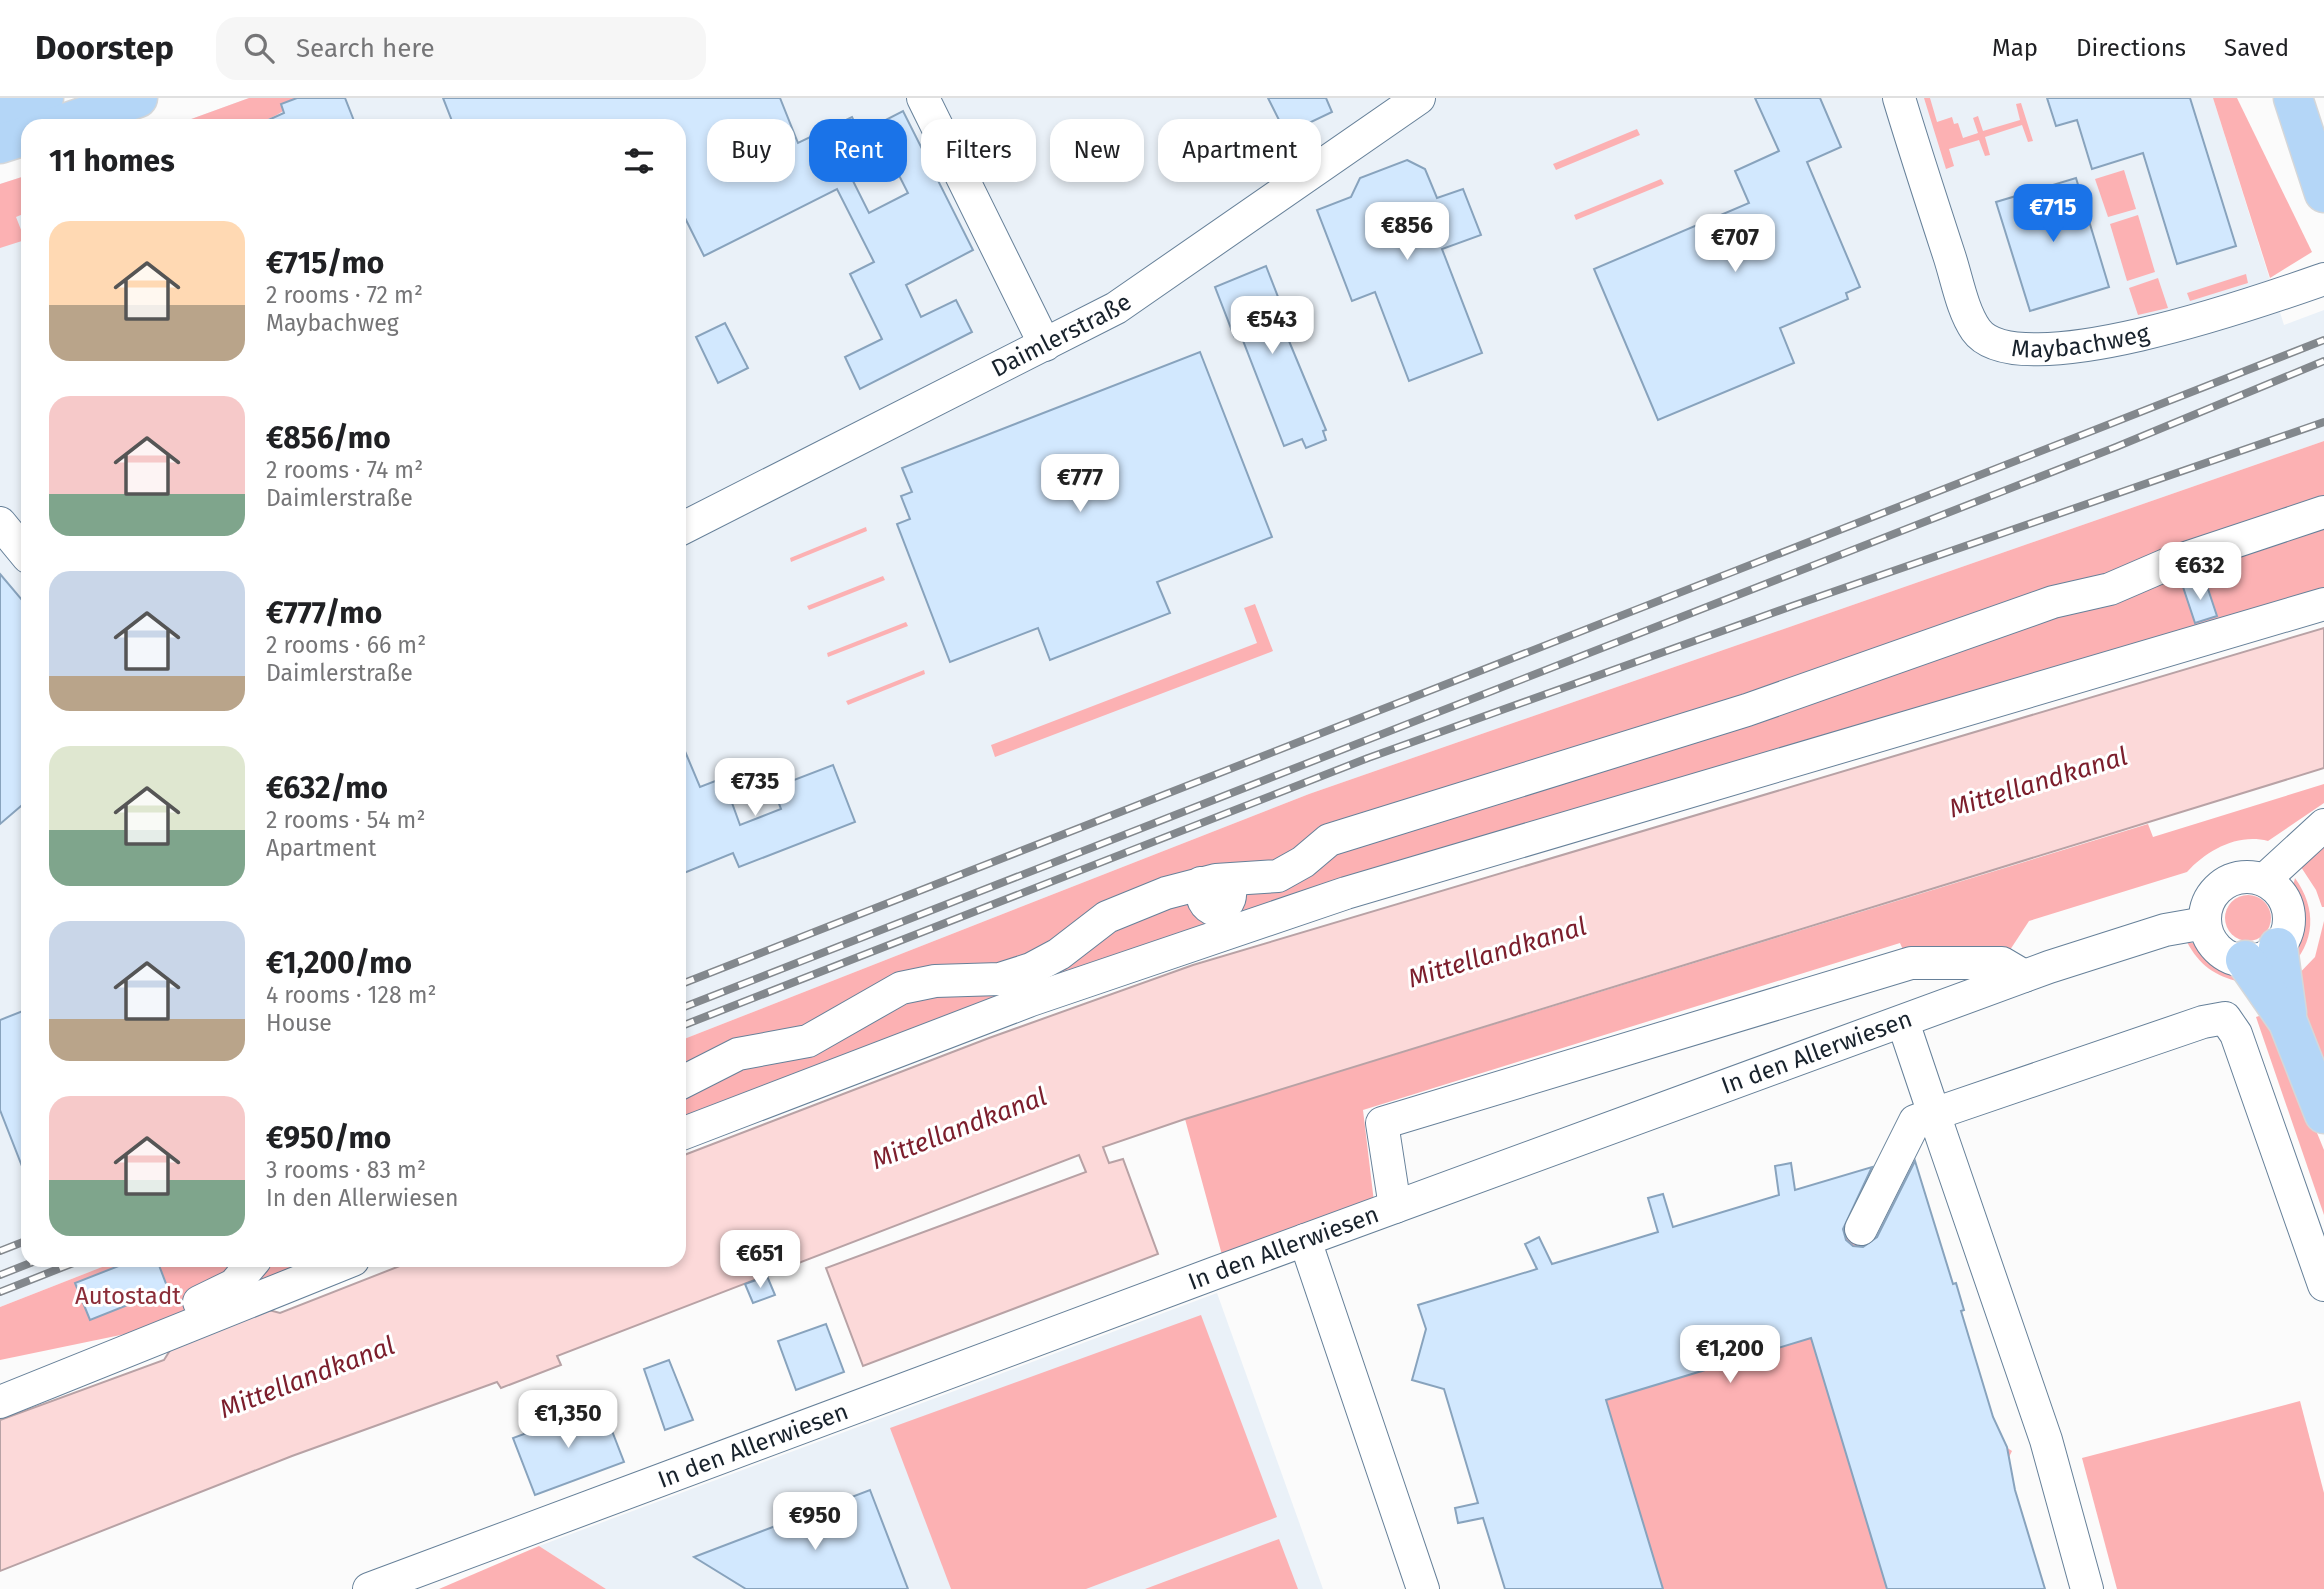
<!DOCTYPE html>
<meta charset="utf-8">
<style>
body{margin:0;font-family:"Fira Sans",sans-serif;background:#f6f6f6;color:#202124;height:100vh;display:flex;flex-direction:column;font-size:26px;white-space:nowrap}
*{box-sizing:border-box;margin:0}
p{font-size:23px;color:#757577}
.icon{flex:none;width:38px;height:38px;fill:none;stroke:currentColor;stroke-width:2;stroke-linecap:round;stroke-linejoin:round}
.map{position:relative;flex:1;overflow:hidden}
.details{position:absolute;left:21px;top:21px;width:665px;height:1148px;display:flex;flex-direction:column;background:#fff;border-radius:21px;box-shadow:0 4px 10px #0003}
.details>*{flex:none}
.hud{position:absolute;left:707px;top:21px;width:665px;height:63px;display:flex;gap:14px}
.price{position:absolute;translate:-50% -60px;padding:0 16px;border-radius:14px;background:#fff;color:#222;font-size:23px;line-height:46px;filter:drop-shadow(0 2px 4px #0008)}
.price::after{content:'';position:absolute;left:50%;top:42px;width:21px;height:16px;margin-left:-10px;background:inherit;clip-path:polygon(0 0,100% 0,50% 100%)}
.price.selected{background:#1a73e8;color:#fff}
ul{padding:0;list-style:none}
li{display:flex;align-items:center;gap:21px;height:175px;padding:0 28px}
li span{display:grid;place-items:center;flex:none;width:196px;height:140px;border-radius:21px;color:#555}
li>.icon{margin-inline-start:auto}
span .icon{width:84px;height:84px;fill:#fffc;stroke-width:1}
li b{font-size:30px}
h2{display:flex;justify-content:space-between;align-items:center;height:84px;padding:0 28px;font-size:30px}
.tag{padding:0 24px;border-radius:21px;background:#fff;box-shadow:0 4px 10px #0003;font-size:24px;line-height:63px}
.tag.selected{background:#1a73e8;color:#fff}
header{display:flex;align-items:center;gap:42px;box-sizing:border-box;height:98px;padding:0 35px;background:#fff;border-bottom:2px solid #e0e0e0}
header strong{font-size:33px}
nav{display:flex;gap:38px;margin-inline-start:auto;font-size:24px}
.search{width:490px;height:63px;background:#f6f6f6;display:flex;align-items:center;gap:18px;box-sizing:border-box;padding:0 24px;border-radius:21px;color:#757577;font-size:26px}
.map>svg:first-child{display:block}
</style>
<header>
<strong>Doorstep</strong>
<div class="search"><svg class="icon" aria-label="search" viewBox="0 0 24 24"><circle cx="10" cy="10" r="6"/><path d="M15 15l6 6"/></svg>Search here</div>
<nav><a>Map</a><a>Directions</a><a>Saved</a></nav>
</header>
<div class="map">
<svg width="2324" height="1491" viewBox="0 0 2324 1491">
<rect width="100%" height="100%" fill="#fbfbfb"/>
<g fill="#eaf1f8">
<path d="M249 0H2213L2284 227 2324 212V343L1309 696 679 943V28H172Z"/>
<path d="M28 77V1162H120L0 1209V86Z"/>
<path d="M1217 1195 1323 1491H606L539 1448Z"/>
</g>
<g fill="#fcb1b3">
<path d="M249 0H297C266 37 217 28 172 28Z"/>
<path d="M1924 0H1930L1937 24 1952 19 1954 26 1958 25 1963 40 1978 35 1973 20 1978 18 1983 33 2020 22 2016 6 2021 5 2033 43 2028 44 2022 27 1985 39 1990 57 1985 58 1979 42 1949 51 1954 68 1946 71Z"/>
<path d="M2213 0H2237L2312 154 2270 180Z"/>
<path d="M1637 31 1640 37 1556 72 1553 66Z"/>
<path d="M2124 72 2136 111 2108 119 2095 81Z"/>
<path d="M28 77V114L16 119 25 142 0 150V86Z"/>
<path d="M1661 81 1664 86 1576 122 1574 117Z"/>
<path d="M2138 117 2155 174 2127 183 2110 126Z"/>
<path d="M2246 176 2248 185 2190 203 2187 195Z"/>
<path d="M2158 180 2168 210 2138 217 2129 190Z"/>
<path d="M2324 343V499L1344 790 679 1030V943L1309 696Z"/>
<path d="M866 429 867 433 791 464 790 460Z"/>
<path d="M883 478 885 482 809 512 807 508Z"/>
<path d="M1255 506 1273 553 995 659 991 647 1257 545 1244 510Z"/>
<path d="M906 524 908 528 828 559 827 555Z"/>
<path d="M924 572 925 576 848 607 846 603Z"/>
<path d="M2324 686V705L2268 743C2238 735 2207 752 2187 774L2029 823 2008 855 1904 854 1900 845 1363 1012 1374 1104 1222 1157 1185 1021 2148 726 2153 739Z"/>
<path d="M2324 746V809H2322L2316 792 2301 769Z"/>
<path d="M2295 780C2317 811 2316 844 2288 872L2297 821 2292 792Z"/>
<circle cx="2248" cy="820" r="23"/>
<path d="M2324 823V984L2291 884 2315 859Z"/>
<path d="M2187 844C2210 847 2230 865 2240 884 2215 878 2199 867 2187 844Z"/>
<path d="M2268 915 2324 1052V1117L2256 919Z"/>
<path d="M1837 1122 1879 1142 1990 1313 2006 1349 2012 1353 2009 1359 2016 1414 2011 1491H1535L1491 1314Z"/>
<path d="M120 1162H336L164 1228 0 1262V1209Z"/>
<path d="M1201 1217 1277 1419 1086 1491H951L890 1330Z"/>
<path d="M2300 1303 2324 1395V1491H2117L2082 1360Z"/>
<path d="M1279 1441 1298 1491H1145Z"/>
<path d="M539 1448 606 1491H439Z"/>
</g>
<path fill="#fcd9d9" stroke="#b8a2a5" stroke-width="2" d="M2324 530V670L1185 1021 1103 1049 1109 1065 1123 1061 1158 1156 863 1268 826 1170 1086 1074 1079 1057 557 1258 561 1267 501 1290 497 1284 292 1358 0 1473V1322L164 1262 174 1246 265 1211 280 1215 415 1162H679V1059L989 940 1193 867Z"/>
<g fill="#d2e8fe" stroke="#88a3bd" stroke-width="2">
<path d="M297 0H345L356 28H255L284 15 281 6Z"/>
<path d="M443 0H780L798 45 852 19 862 39 837 51 869 115 908 95 874 28 903 13 973 152 906 187 921 219 956 202 972 234 860 291 845 259 882 241 850 176 874 164 837 91 704 158 679 108V28H454Z"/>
<path d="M1268 0H1326L1332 14 1286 36Z"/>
<path d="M1755 0H1820L1841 49 1807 64 1860 189 1846 195 1848 201 1780 230 1794 265 1658 322 1594 171 1749 105 1735 73 1779 53Z"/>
<path d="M2047 0H2190L2236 148 2177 166 2143 55 2092 71 2077 22 2056 28Z"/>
<path d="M1407 62 1425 71 1437 100 1463 91 1481 137 1442 151 1482 255 1409 283 1375 194 1352 203 1317 112 1351 99 1360 80Z"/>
<path d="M2076 80 2109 189 2030 213 1996 104Z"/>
<path d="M1266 168 1285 217 1279 219 1326 332 1323 333 1326 342 1306 350 1302 341 1284 348 1240 235 1234 238 1215 189Z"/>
<path d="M725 225 748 270 718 285 696 239Z"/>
<path d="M1200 254 1272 439 1157 484 1170 515 1050 562 1038 530 950 564 897 426 910 421 901 398 912 394 902 370Z"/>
<path d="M0 476 28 509V702L0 726Z"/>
<path d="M2205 482 2217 518 2195 525 2183 489Z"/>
<path d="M679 639 700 689 723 680 740 727 781 711 773 690 833 667 855 724 739 769 733 755 679 777Z"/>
<path d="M28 911V1081H27L0 1012V922Z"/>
<path d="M1915 1063 1953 1186 1956 1185 1964 1212 1961 1213 1993 1319 2007 1349 2015 1392 2045 1491H1887L1811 1240 1606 1302 1663 1491H1505L1483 1420 1458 1425 1455 1410 1478 1405 1444 1291 1412 1282 1426 1231 1418 1207 1537 1171 1525 1146 1539 1139 1552 1166 1658 1134 1648 1100 1663 1096 1673 1129 1779 1097 1775 1068 1791 1065 1795 1092 1872 1069 1843 1131 1846 1142 1853 1148 1863 1149 1877 1139Z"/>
<path d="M134 1162H157L168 1191 90 1222 75 1185Z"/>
<path d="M767 1178 775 1197 753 1205 745 1186Z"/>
<path d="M826 1226 844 1274 796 1292 778 1243Z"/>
<path d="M669 1262 693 1322 665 1332 644 1271Z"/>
<path d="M602 1307 624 1364 535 1397 513 1340Z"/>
<path d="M870 1392 908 1491H746L694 1459Z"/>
</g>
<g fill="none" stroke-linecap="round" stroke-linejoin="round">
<defs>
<g id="minor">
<path d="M923 0 1045 247"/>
<path id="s1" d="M1899 0C1915 53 1932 105 1949 157 1957 181 1962 212 1976 232 2017 290 2267 201 2324 181"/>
<path d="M0 425 28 459"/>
<path id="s2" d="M679 432 1116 210 1419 0"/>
<circle cx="2247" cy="821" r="42"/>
<path d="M2264 782 2324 727"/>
<path d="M1201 785C1202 800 1202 808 1217 813 1232 806 1231 797 1230 782"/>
<path d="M1903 924 1934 1016 2203 924 2225 920 2236 936 2324 1187"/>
<path d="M679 986 738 956 808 943 901 890 935 883 1000 881 1031 871 1059 856 1107 819 1166 795 1216 782 1278 778 1303 764 1329 742 1747 612 2053 504 2110 491 2168 466 2324 414"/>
<path d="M679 1037 1031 902 1346 795 2324 506"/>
<path d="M1395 1109 1382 1025 1911 865H2002L2024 878"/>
<path d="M1861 1131 1915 1023 1934 1016 2046 1342 2087 1491"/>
<path d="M1305 1142 1423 1491"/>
<path d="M199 1204 234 1187 255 1162"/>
<path d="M0 1304 353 1162"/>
<path id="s3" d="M369 1491 1215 1175 2049 869 2165 832 2205 825"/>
</g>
<g id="major">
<path d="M2293 0 2324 95"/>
<path d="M0 13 44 0"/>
<path d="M56 28 138 0"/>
<path d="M0 46 28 37"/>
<path d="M2278 849 2287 915"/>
<path d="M2245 862 2288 924 2324 1016"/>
</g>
</defs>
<use href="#minor" stroke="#668099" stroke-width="34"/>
<use href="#major" stroke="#d5d7d9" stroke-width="41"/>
<use href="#minor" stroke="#fff" stroke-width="32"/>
<use href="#major" stroke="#b4d6f7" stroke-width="38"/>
<defs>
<g id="rail">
<path d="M679 887 2324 242"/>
<path d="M679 911 2116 349 2324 263"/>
<path d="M679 929 1368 660 1792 508 2324 324"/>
<path d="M0 1153 28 1142"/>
<path d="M0 1177 38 1162"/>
<path d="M0 1194 81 1162"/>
</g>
</defs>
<use href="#rail" stroke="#83888d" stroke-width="8"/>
<use href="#rail" stroke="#fff" stroke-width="5" stroke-dasharray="16" stroke-linecap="butt"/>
</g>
<g text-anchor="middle" stroke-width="6" stroke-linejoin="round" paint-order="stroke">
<g font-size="24" fill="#18222c" stroke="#fff">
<text dy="8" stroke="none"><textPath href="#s2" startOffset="429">Daimlerstraße</textPath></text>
<text dy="8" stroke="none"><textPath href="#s1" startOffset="355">Maybachweg</textPath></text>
<text dy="8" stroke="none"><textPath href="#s3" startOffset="1544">In den Allerwiesen</textPath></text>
<text dy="8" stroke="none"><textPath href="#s3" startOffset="976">In den Allerwiesen</textPath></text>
<text dy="8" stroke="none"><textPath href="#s3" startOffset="410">In den Allerwiesen</textPath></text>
</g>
<g font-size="24" fill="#8b2d38" stroke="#fff">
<text x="128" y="1206">Autostadt</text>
</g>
<g font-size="26" font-style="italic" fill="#7c1e2c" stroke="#fff">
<text transform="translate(2038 684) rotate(-17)" y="9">Mittellandkanal</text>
<text transform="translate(1497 854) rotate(-17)" y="9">Mittellandkanal</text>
<text transform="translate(959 1030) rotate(-21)" y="9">Mittellandkanal</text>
<text transform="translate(307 1279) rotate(-21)" y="9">Mittellandkanal</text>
</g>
</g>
</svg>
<b class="price selected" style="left:2053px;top:146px">€715</b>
<b class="price" style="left:1407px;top:164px">€856</b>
<b class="price" style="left:1735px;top:176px">€707</b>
<b class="price" style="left:1272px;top:258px">€543</b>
<b class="price" style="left:1080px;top:416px">€777</b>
<b class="price" style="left:2200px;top:504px">€632</b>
<b class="price" style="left:755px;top:720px">€735</b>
<b class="price" style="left:760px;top:1192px">€651</b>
<b class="price" style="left:1730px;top:1287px">€1,200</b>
<b class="price" style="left:568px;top:1352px">€1,350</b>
<b class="price" style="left:815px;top:1454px">€950</b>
<div class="hud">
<a class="tag">Buy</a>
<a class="tag selected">Rent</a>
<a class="tag">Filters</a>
<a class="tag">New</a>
<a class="tag">Apartment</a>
</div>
<section class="details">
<h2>11 homes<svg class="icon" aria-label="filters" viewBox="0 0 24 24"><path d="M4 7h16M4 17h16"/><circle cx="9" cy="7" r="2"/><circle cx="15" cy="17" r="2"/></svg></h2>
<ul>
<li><span style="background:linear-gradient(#ffd9b3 60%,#b9a48a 0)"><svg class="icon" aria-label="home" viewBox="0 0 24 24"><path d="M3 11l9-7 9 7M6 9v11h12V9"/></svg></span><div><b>€715/mo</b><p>2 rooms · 72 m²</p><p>Maybachweg</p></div></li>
<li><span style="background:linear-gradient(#f6c9c9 70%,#7fa58c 0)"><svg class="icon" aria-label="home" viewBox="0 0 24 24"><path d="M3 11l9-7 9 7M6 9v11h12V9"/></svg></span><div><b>€856/mo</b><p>2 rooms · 74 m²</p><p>Daimlerstraße</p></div></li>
<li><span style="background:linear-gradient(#c9d6e8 75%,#b9a48a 0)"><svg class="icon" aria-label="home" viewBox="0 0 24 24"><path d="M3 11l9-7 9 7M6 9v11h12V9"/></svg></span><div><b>€777/mo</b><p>2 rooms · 66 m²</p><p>Daimlerstraße</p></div></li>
<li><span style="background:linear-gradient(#dfe7d0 60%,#7fa58c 0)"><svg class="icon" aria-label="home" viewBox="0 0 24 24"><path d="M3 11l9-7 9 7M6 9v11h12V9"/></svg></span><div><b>€632/mo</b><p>2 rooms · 54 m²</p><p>Apartment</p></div></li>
<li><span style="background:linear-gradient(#c9d6e8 70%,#b9a48a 0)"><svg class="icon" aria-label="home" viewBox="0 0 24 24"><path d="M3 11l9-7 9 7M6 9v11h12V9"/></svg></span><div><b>€1,200/mo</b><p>4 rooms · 128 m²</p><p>House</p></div></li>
<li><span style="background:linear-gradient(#f6c9c9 60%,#7fa58c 0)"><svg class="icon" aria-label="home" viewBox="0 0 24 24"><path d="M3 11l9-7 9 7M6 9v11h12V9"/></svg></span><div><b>€950/mo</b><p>3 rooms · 83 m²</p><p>In den Allerwiesen</p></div></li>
</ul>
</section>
</div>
